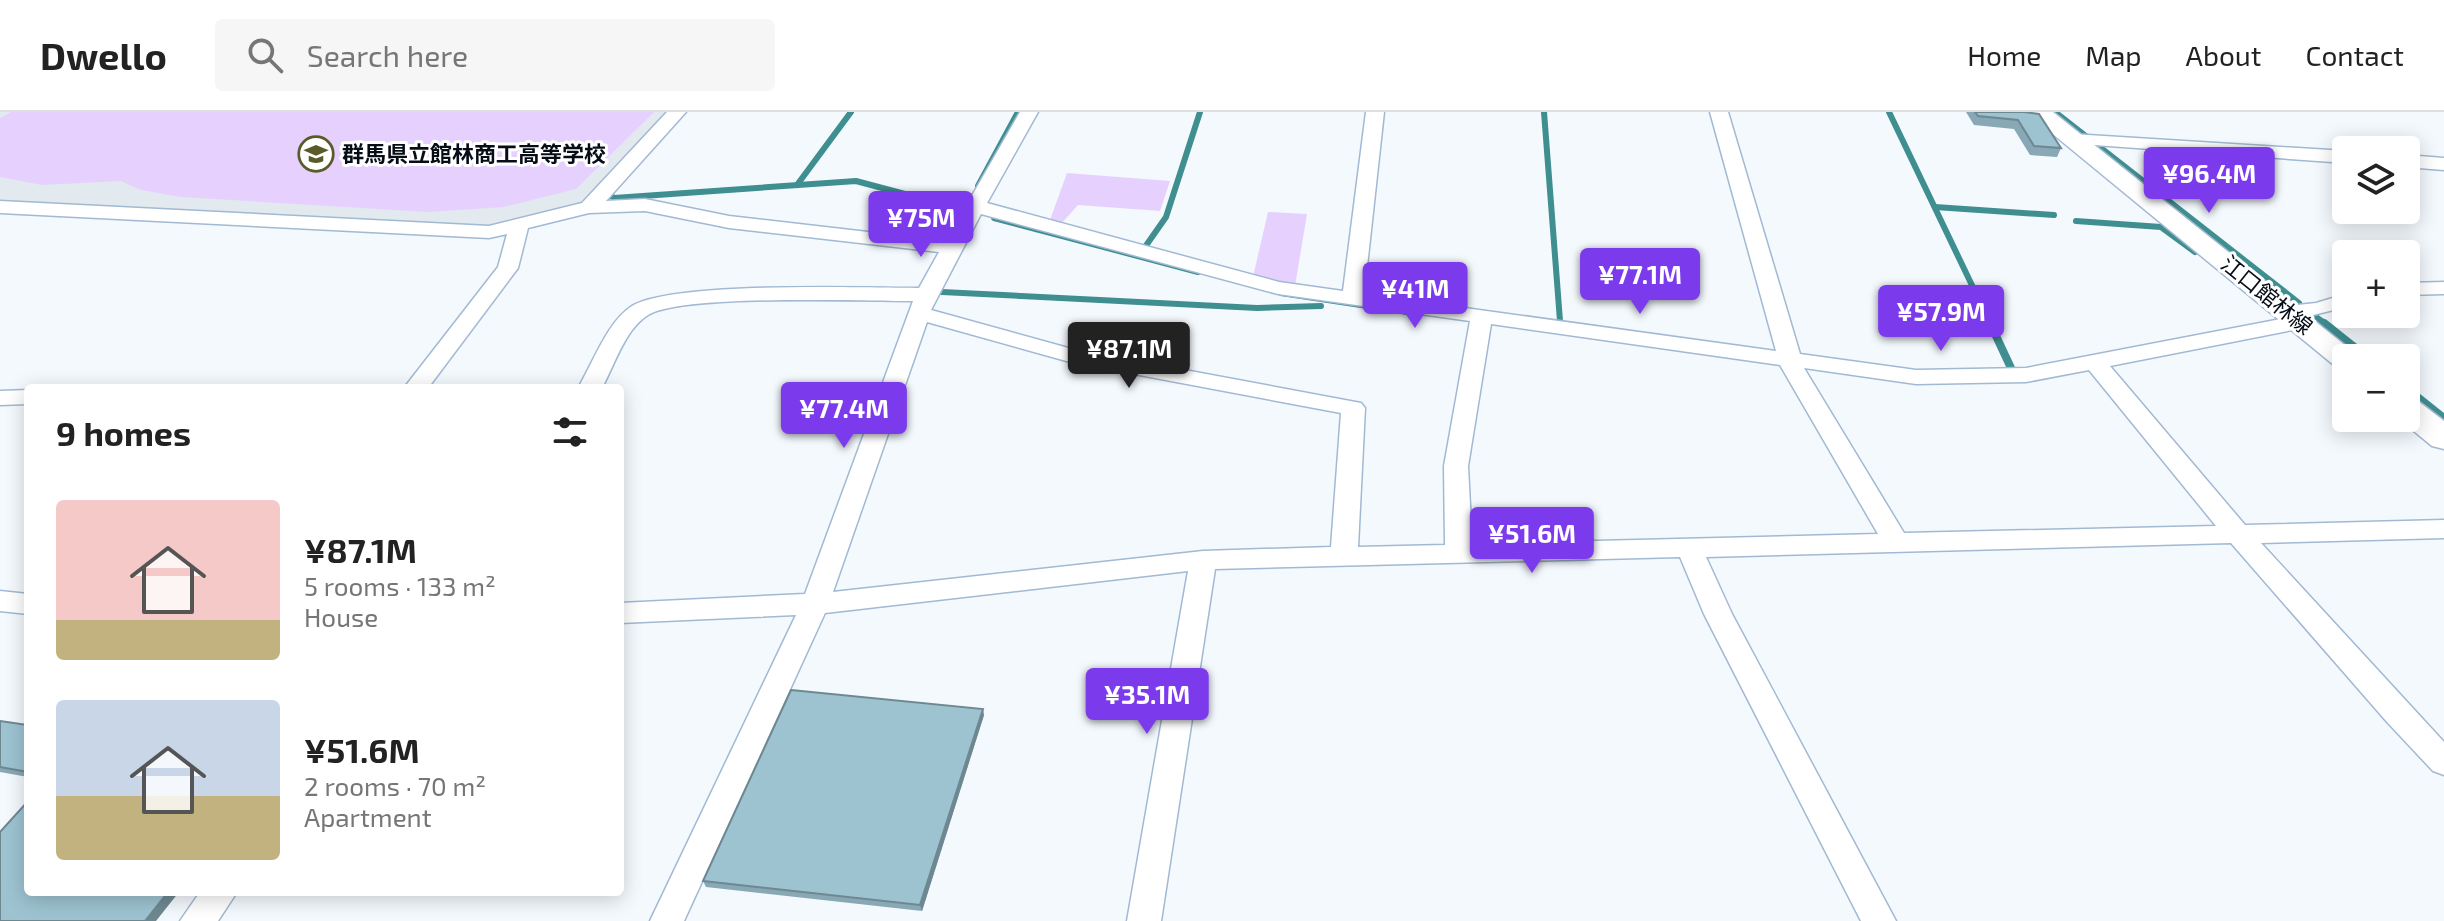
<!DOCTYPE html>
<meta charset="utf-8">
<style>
body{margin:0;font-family:"Exo 2","Noto Sans JP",sans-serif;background:#f6f6f6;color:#222;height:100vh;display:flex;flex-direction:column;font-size:30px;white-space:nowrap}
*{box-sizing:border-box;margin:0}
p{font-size:26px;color:#767676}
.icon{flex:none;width:44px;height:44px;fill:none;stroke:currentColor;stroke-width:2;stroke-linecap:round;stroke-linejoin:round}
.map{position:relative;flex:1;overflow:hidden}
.details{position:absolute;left:24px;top:272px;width:600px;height:512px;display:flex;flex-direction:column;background:#fff;border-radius:8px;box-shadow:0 4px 20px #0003}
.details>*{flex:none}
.controls{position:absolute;left:2332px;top:24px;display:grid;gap:16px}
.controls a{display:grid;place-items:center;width:88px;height:88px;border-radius:8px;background:#fff;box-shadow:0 4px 20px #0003;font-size:40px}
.price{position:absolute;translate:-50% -68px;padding:0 18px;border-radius:8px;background:#7c3aed;color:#fff;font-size:26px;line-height:52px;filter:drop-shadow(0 2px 4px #0008)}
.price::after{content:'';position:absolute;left:50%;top:48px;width:24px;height:18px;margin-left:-12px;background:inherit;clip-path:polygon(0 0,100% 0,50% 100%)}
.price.selected{background:#222;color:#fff}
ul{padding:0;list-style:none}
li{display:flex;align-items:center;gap:24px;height:200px;padding:0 32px}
li span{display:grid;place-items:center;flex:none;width:224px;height:160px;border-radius:8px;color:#555}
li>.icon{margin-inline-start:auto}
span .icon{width:96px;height:96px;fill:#fffc;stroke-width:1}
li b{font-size:34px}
h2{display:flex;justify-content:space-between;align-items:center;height:96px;padding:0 32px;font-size:34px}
header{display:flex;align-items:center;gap:48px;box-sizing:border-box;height:112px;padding:0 40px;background:#fff;border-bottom:2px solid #e0e0e0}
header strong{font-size:38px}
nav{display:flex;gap:44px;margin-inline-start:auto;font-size:28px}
.search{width:560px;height:72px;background:#f6f6f6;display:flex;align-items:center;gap:20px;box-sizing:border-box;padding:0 28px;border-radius:8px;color:#767676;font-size:30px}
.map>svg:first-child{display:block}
</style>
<header>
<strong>Dwello</strong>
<div class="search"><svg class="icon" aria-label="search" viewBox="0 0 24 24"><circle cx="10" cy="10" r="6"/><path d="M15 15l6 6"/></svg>Search here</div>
<nav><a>Home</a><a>Map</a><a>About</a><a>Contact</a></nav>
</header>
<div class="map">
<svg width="2444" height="809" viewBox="0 0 2444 809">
<rect width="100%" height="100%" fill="#f4f9fe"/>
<path fill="#e2e9ef" d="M0 0H672L582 92 487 114 0 89Z"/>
<g fill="#e6d1fe">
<path d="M11 0H654L576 77 504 95 428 100 181 85 141 78 121 69 42 73 0 65V6Z"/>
<path d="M1067 61 1170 69 1160 99 1078 93 1061 112 1050 108Z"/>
<path d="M1268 100 1307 102 1295 174 1253 165Z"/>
</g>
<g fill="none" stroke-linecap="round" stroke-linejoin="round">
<g stroke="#3f8e90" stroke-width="6">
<path d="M1544 0 1560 209"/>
<path d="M1889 0 1991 213"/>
<path d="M2055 0 2299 191"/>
<path d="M797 73 851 0"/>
<path d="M978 74 1018 0"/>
<path d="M613 77 609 82 614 86 856 69 965 98 969 90"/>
<path d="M1935 95 2054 103"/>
<path d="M994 106 1198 160"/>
<path d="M2076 109 2161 115 2195 140"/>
<path d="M1145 135 1166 105 1200 0"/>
<path d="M942 180 1257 196 1321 194"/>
<path d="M1281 181 1414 201"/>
<path d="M2316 205 2327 213"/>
</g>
<g stroke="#3f8e90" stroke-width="8">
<path d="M1990 211 2011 256"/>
<path d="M2324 211 2368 246"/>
<path d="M2406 276 2444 306"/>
</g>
<defs>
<g id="street">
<path d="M667 0H686L606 89 645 87 729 104 946 129 1020 0H1038L987 91 1279 170 1343 179 1366 0H1384L1364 182 1776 239 1710 0H1728L1800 242 1916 258 2026 256 2286 206 2276 200 2279 195 2316 191 2346 182V195L2305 205 2311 210 2308 215 2110 254 2245 413 2444 408V426L2261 431 2444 630V663L2433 659 2387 610 2231 431 1706 445 1732 502 1896 809H1861L1704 502 1680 445 1215 457 1161 809H1127L1188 459 825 501 684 809H650L796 503 620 511V491L805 482 913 189C864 189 682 182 648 203 625 217 614 254 602 276H578C593 251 607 210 632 194 674 169 862 176 919 176L939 140 729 116 645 99 589 101 528 116 518 156 428 276H404L498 155 507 122 489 126 0 101V89L489 114 582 91ZM981 102 1278 182 1470 209 1444 354 1445 433 1358 435 1365 296 1361 291 1072 237 931 198ZM927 210 1070 250 1341 301 1331 435 1203 439 833 480ZM1491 212 1780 253 1878 422 1472 432 1468 354ZM1804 256 1916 272 2026 270 2089 258 2216 414 1904 421Z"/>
<path d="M2072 22 2346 39V51L2066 31 2063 27Z"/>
<path d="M2406 43 2444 46V58L2406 55Z"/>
<path d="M2444 170V182L2406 183V171Z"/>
<path d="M28 278V292L0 293V279Z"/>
<path d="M0 479 28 482V502L0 499Z"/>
<path d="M200 780H237L218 809H180Z"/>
</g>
<g id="secondary">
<path d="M2026 0H2053L2361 246H2346V256L2335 254Z"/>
<path d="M2406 286 2418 289 2444 309V337L2432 334 2398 306H2406Z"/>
</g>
</defs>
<use href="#street" stroke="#a1b9d3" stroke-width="3"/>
<use href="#secondary" stroke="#a1b9d3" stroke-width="3"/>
<use href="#street" fill="#fff" fill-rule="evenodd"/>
<use href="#secondary" fill="#fff" fill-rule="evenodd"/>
</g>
<g fill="#87a8b4">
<path d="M1966 0H2024L2061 36 2057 45 2030 43 2014 17 1974 13Z"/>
<path d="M984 603 922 799 706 775 703 769Z"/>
<path d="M0 609 28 613V665L0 660Z"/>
</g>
<g fill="#6e8892">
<path d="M983 597 984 603 922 799 920 793Z"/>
<path d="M168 780H179L156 809H145Z"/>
</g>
<g fill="#9dc3d1" stroke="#6e8892" stroke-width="2">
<path d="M1975 0H2024L2039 2 2061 36 2034 34 2018 8 1978 4Z"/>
<path d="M791 578 983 597 920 793 703 769Z"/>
<path d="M0 609 28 613V660L0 655Z"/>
<path d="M28 689V780H168L145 809H0V720Z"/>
</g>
<defs>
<symbol id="school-ring" viewBox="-11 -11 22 22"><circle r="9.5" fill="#fff" stroke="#5a5b28" stroke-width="1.5"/><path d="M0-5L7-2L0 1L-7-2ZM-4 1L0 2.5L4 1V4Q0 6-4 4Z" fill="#5a5b28"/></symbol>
</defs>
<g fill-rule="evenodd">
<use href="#school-ring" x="296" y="22" width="40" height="40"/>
</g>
<g text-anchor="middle" stroke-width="6" stroke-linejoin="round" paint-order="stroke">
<g font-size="22" font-weight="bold" fill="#060d16" stroke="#fff" text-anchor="start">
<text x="342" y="50">群馬県立館林商工高等学校</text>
</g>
<g font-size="22" fill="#060d16" stroke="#fff">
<text transform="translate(2267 183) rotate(39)" y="8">江口館林線</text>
</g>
</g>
</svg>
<div class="controls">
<a><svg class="icon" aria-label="layers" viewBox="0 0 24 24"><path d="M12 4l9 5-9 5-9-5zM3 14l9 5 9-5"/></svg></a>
<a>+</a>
<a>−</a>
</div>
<b class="price" style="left:2209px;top:103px">¥96.4M</b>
<b class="price" style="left:921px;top:147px">¥75M</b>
<b class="price" style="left:1640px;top:204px">¥77.1M</b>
<b class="price" style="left:1415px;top:218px">¥41M</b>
<b class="price" style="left:1941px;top:241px">¥57.9M</b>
<b class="price selected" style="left:1129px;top:278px">¥87.1M</b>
<b class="price" style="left:844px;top:338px">¥77.4M</b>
<b class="price" style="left:1532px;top:463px">¥51.6M</b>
<b class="price" style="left:1147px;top:624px">¥35.1M</b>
<section class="details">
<h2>9 homes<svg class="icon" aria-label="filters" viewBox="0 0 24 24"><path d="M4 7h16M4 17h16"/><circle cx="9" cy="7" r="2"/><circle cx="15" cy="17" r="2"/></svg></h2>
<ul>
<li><span style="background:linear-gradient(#f6c9c9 75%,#c2b280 0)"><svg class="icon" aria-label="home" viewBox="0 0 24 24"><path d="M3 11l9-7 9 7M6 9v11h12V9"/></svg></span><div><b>¥87.1M</b><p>5 rooms · 133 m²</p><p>House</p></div></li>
<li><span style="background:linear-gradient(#c9d6e8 60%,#c2b280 0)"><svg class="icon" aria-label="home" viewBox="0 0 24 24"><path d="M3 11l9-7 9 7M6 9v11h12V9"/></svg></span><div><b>¥51.6M</b><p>2 rooms · 70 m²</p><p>Apartment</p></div></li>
</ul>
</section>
</div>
